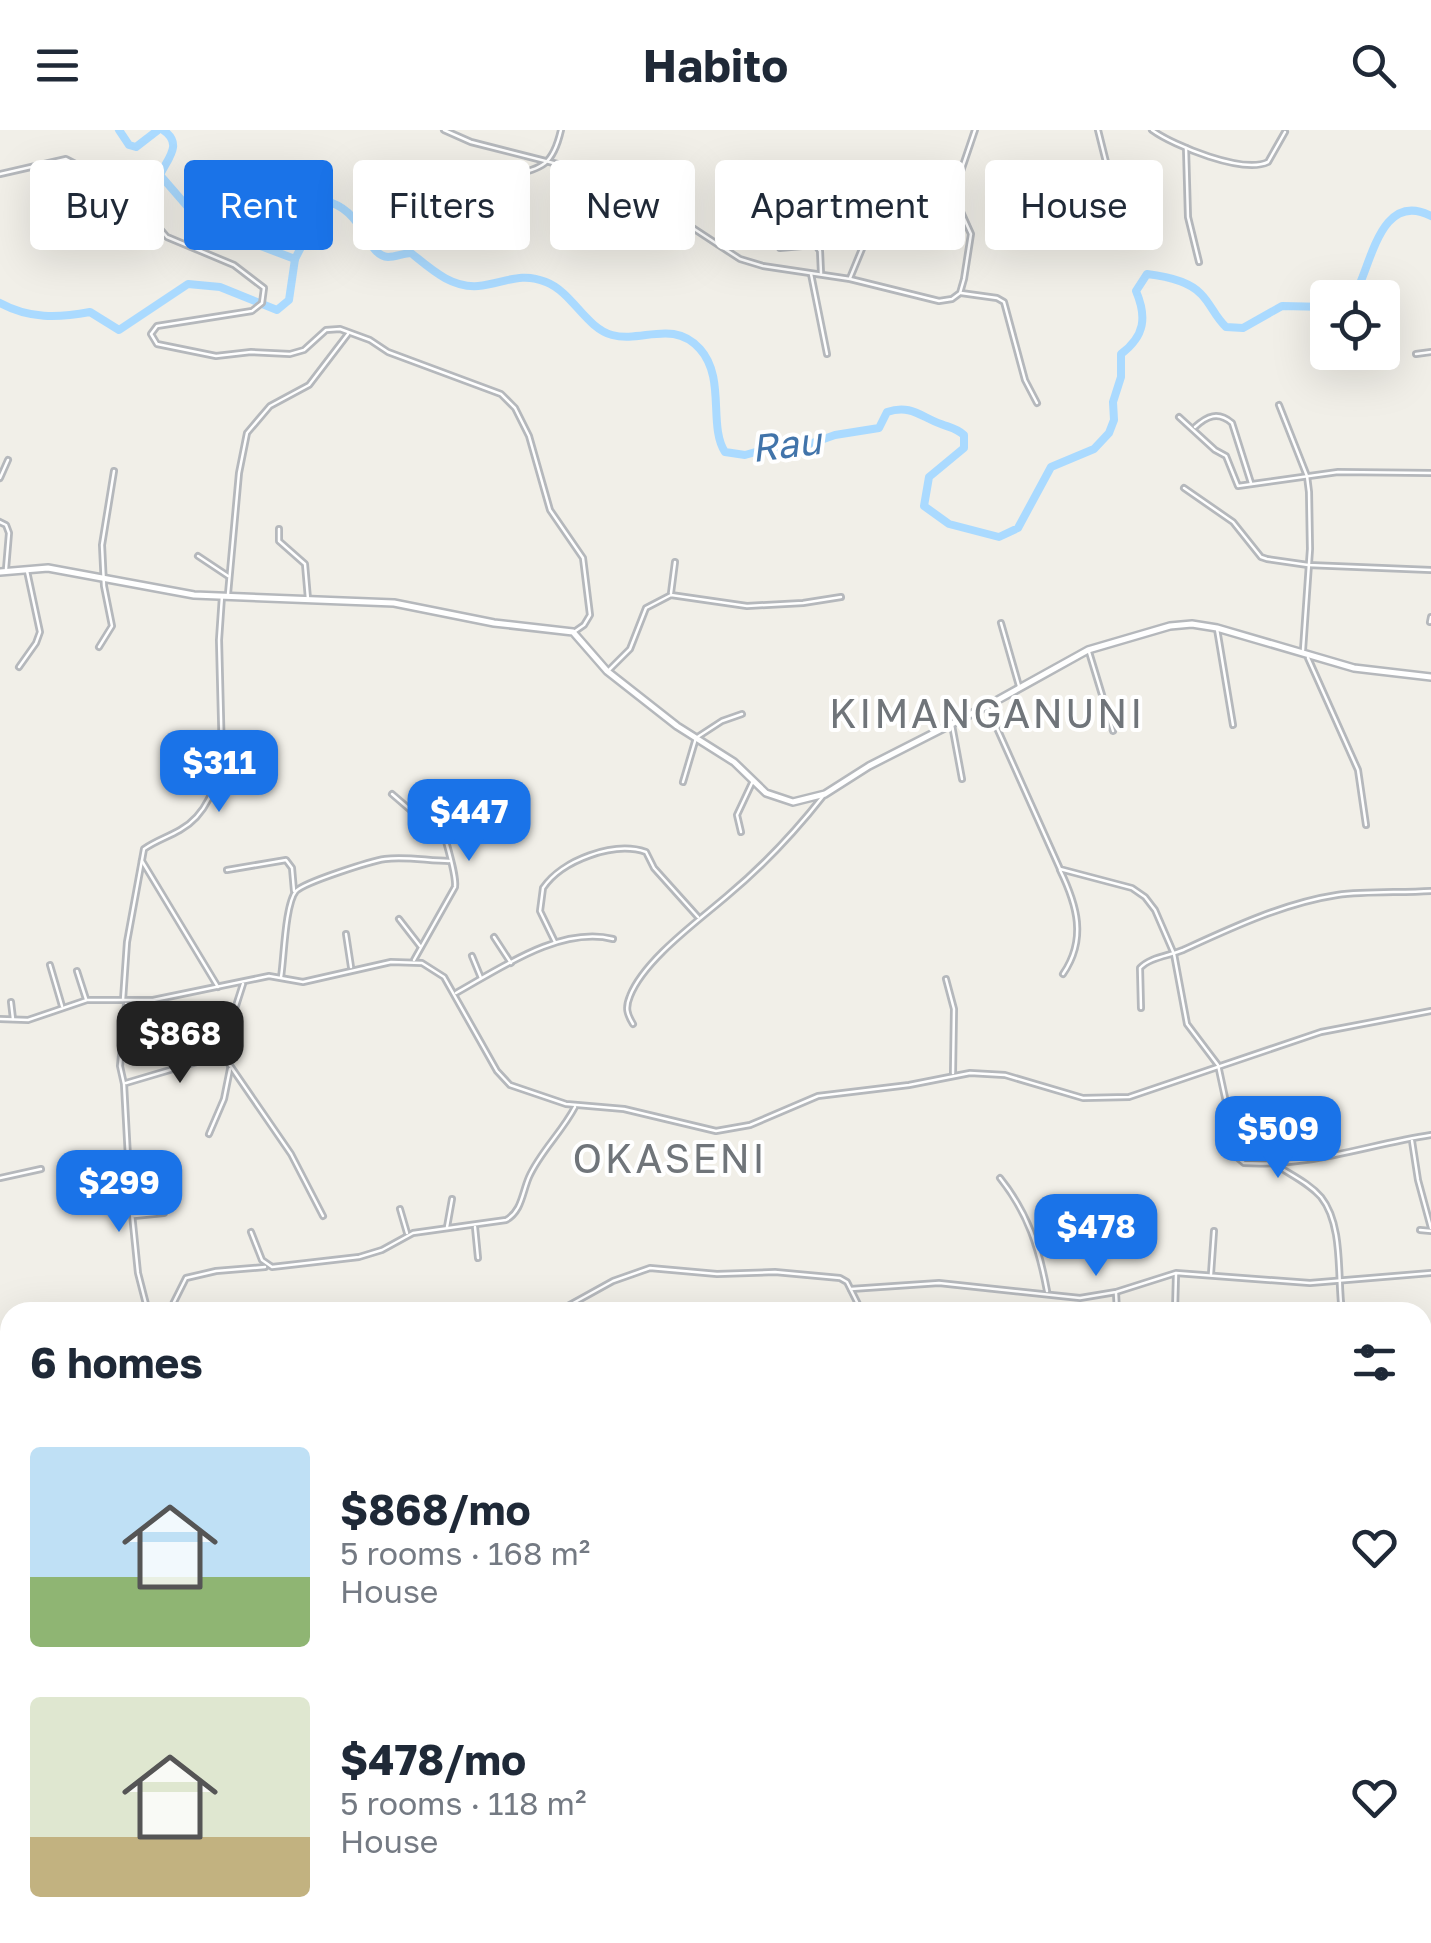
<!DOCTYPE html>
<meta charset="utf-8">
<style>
body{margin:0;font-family:"Golos Text",sans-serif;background:#f2f2f3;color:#1f2937;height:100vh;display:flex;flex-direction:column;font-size:38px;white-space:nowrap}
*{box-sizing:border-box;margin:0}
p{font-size:32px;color:#747a83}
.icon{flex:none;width:55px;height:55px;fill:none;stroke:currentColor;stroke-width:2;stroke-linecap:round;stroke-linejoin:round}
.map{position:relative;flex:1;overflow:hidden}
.panel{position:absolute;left:0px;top:1172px;width:1432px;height:642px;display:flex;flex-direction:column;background:#fff;border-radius:30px 30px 0 0;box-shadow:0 10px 40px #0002}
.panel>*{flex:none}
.banner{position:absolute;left:30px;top:30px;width:1372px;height:90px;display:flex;gap:20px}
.fabs{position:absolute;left:1310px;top:150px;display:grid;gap:20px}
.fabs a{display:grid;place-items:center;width:90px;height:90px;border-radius:10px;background:#fff;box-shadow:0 10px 40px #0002;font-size:50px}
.price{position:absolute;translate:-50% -85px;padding:0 22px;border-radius:20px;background:#1a73e8;color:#fff;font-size:32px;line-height:65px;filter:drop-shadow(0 2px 5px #0008)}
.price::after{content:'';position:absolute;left:50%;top:60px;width:30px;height:22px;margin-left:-15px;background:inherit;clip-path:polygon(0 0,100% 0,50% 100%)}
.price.on{background:#222;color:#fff}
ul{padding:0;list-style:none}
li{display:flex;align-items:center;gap:30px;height:250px;padding:0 30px}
li span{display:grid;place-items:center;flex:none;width:280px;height:200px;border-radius:10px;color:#555}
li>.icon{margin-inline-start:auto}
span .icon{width:120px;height:120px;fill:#fffc;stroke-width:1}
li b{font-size:42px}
h2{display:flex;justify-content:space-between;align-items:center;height:120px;padding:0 30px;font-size:42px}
.pill{padding:0 35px;border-radius:10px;background:#fff;box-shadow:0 10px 40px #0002;font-size:35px;line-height:90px}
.pill.on{background:#1a73e8;color:#fff}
header{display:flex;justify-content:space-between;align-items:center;height:130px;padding:0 30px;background:#fff;font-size:45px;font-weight:700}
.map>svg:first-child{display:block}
</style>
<header><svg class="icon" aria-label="menu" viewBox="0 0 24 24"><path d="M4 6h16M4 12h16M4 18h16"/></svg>Habito<svg class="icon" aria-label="search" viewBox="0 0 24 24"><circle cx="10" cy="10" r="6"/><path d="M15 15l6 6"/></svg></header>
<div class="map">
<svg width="1431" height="1813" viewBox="0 0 1431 1813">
<rect width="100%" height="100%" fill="#f1efe8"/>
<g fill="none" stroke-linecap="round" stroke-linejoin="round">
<g stroke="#aadaff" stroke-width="8">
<path d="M119 0 129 15 136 17 158 0"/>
<path d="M163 0C184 14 167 29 160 45L199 90 218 100 295 129"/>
<path d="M1353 168C1371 139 1379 59 1431 86"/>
<path d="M0 173C29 189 58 188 90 182L119 200 188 154 220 157 277 180 289 170 295 129 319 82 332 73C365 85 367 126 388 127 396 127 404 123 411 123 431 139 451 158 478 156 503 154 520 141 546 152 572 162 586 198 612 205 642 213 673 189 700 219 726 248 708 296 725 322L745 325 770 318H798L835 305 879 298 887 282C911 274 921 287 941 294 951 298 956 298 964 305V318L929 347 924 376 949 394 999 407 1018 398 1051 337 1094 319 1109 303 1114 290 1113 272 1121 247V224C1145 206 1147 187 1136 161L1147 144C1164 146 1189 151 1201 164 1211 174 1215 187 1226 197L1243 198 1282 176 1328 177"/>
</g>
<defs>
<g id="minor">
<path d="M444 0 471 12 573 38 636 73 670 83 740 129 763 136 850 149 939 171 952 169 960 163 964 149 971 104 957 73 956 56 975 0"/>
<path d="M1098 0 1109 44 1130 75"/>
<path d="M1152 0C1174 16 1243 44 1268 32L1285 2"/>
<path d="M1186 18 1188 87 1199 132"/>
<path d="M0 44 66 29 112 53 147 84 167 107 234 135 264 158 262 173 252 181 157 196 151 204 157 214 216 226 251 222 290 224 304 220 326 200 340 199 370 210 388 222 501 264 515 278 529 306 550 380 583 428 590 485 584 495 574 502"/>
<path d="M504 47C540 38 552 39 561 0"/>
<path d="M797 88 820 121 821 143"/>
<path d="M780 118 813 115"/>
<path d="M811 144 827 224"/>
<path d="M850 148 864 114 874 112"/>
<path d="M961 163 997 168 1004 172 1025 250 1037 273"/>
<path d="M1416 224 1431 222"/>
<path d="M1279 275 1307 346 1309 362 1310 419 1303 520"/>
<path d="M1179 287 1215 320 1226 326 1238 356 1338 342 1431 343"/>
<path d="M1195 297C1207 286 1218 281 1232 293L1251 353"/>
<path d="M0 348 8 330"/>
<path d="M1184 358 1233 392 1261 427 1267 429 1308 435 1431 440"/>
<path d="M0 392 6 395 9 403 6 439"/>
<path d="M279 399V411L305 434 308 469"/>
<path d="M198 426 228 446"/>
<path d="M671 463 675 432"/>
<path d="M228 464 239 343 247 303 270 276 309 255 348 204"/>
<path d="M1430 492 1431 487"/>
<path d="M1001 493 1019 556"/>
<path d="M1217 499 1233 595"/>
<path d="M99 517 112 496 104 456 102 415 114 341"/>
<path d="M1089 522 1113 601"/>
<path d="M1308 528 1358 640 1366 695"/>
<path d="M19 537 36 513 40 502 27 441"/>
<path d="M609 540 630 519 646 478 671 465 747 476 803 473 841 467"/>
<path d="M988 578 1060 739 1132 758 1145 767 1155 780 1174 824 1187 894 1218 935 1238 1028 1244 1033C1310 1037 1366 1015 1431 1005"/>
<path d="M952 595 962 649"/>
<path d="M683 652 696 608 722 591 742 584"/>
<path d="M392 664 414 683 440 687C443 705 457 743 455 757L414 830"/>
<path d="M741 702 737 685 752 653"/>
<path d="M142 731 218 857"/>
<path d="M227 740 286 730 292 738 294 761"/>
<path d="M1060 740C1077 775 1087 809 1063 844"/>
<path d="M399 789 420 816"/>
<path d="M346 804 351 837"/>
<path d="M494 807 511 833"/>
<path d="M555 812 540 781 543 758C562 730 614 711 646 722L654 738 698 787"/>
<path d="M472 826 481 848"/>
<path d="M50 835 62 876"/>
<path d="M77 841 86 869"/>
<path d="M281 847C284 829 285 774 296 761 305 752 371 731 385 729 405 726 429 731 449 731"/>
<path d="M946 849 954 879 953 943"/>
<path d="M243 854 226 907 227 931 291 1024 323 1086"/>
<path d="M456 863C501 838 560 796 613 809"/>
<path d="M123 870 127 812 144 719C155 711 168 707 180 700 207 685 216 656 222 627L219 510 222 466"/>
<path d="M11 872 13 889"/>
<path d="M126 874 120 936 124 954 130 1064 138 1143 148 1182"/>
<path d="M1141 878 1140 838C1150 827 1169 826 1183 820 1231 798 1284 773 1337 765 1368 761 1400 763 1431 761"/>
<path d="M0 889 28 890 87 870H153L269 846 303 852 391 832 422 833 444 847 497 941 510 955 566 974 624 979 716 1001 750 995 818 966 909 955 970 943 1005 945 1083 968 1129 967 1321 902 1431 881"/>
<path d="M633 894C627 884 625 878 630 866 644 830 698 791 727 766 763 736 795 702 824 665"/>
<path d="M126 953 224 924"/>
<path d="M209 1004 224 969 230 939"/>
<path d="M1412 1011 1418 1050 1431 1098"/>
<path d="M1276 1035C1291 1045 1309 1053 1321 1067 1344 1096 1337 1148 1342 1182"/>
<path d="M0 1048 41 1039"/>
<path d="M1000 1048C1028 1083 1039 1118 1047 1161"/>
<path d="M400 1079 407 1103"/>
<path d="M134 1086 164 1083"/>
<path d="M447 1097 452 1069"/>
<path d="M475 1097 478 1128"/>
<path d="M1420 1100 1431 1101"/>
<path d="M251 1102 262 1130 272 1137 359 1127 382 1120 413 1103 506 1090C522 1081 522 1063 529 1047 540 1022 562 1002 575 977"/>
<path d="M1211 1144 1214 1101"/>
<path d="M851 1159 939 1153 1080 1168 1116 1162 1176 1143 1310 1153 1431 1143"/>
<path d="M1116 1163 1117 1182"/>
<path d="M169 1182 186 1148 216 1141 265 1137"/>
<path d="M557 1182 613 1151 650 1138 717 1144 775 1142 840 1148 847 1152 862 1182"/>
<path d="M1175 1182 1176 1144"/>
<path d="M0 1219 10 1216"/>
<path d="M1422 1222 1431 1223"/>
<path d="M1422 1258H1431"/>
<path d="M1422 1358 1431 1308"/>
<path d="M1422 1365 1431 1366"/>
<path d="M0 1384 10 1383"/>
<path d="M0 1509 10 1500"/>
<path d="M1422 1519 1431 1520"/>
<path d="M1422 1644 1431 1643"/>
<path d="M1422 1747 1431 1746"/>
<path d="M299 1805 302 1813"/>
<path d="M1018 1805 1023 1813"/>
<path d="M1403 1805 1404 1813"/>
<path d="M732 1813 750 1805"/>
</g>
<g id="tertiary">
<path d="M0 442 48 438 194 465 394 473 494 493 573 502 607 541 677 596 734 632 766 663 793 672 825 664 869 636 987 576 1088 520 1170 496 1192 494 1217 498 1354 538 1431 547"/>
<path d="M1422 1743 1431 1736"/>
<path d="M1330 1813 1340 1805"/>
</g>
</defs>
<use href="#minor" stroke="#b5b8bc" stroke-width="8"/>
<use href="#tertiary" stroke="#b5b8bc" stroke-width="10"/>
<use href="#minor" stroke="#fff" stroke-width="2.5"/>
<use href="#tertiary" stroke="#fff" stroke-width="5"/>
</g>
<g text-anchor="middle" stroke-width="8" stroke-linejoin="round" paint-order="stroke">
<g font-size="38" font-style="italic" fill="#4174aa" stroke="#fff">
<text transform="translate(786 315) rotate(-7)" y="13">Rau</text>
</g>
<g font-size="40" letter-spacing="2.5" fill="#70757a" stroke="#fff">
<text x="987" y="598">KIMANGANUNI</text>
<text x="670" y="1043">OKASENI</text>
</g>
</g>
</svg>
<div class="fabs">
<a><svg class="icon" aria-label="locate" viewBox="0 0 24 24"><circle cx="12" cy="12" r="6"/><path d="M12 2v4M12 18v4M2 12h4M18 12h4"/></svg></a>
</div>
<b class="price" style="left:219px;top:685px">$311</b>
<b class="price" style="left:469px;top:734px">$447</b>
<b class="price on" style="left:180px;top:956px">$868</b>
<b class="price" style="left:1278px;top:1051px">$509</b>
<b class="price" style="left:119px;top:1105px">$299</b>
<b class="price" style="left:1096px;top:1149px">$478</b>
<div class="banner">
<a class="pill">Buy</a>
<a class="pill on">Rent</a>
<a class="pill">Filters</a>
<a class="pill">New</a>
<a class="pill">Apartment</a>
<a class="pill">House</a>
</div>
<section class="panel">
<h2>6 homes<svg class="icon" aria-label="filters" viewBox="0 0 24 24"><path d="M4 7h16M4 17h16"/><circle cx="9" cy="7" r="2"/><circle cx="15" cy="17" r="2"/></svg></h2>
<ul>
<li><span style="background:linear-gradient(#bfe0f5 65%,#8fb573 0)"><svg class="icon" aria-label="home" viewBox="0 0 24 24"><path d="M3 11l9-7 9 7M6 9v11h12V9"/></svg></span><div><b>$868/mo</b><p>5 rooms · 168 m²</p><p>House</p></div><svg class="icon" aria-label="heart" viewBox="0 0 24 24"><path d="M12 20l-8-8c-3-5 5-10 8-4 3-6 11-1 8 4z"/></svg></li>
<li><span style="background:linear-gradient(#dfe7d0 70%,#c2b280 0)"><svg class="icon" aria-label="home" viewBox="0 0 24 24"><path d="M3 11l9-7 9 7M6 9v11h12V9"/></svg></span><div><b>$478/mo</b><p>5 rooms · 118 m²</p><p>House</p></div><svg class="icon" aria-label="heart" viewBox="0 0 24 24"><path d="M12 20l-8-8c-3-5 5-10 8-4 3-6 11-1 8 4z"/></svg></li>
</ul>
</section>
</div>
